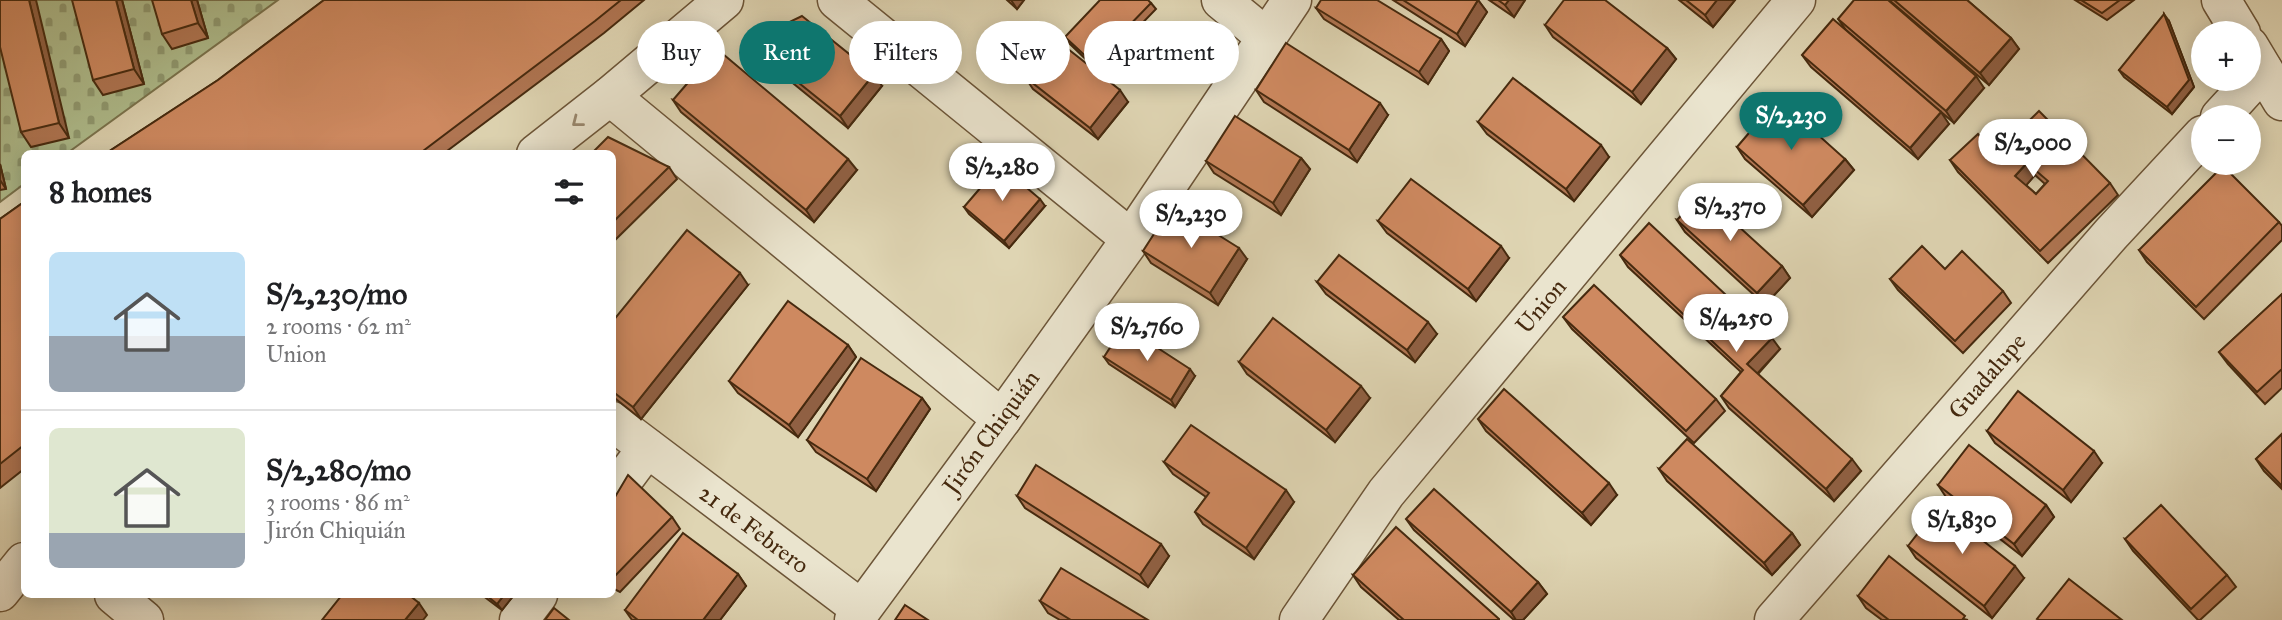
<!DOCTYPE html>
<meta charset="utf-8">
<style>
body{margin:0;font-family:"IM FELL Great Primer",serif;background:#f6f6f6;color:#202124;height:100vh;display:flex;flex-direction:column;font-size:26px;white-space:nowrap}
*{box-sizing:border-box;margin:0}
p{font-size:23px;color:#757577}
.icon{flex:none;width:38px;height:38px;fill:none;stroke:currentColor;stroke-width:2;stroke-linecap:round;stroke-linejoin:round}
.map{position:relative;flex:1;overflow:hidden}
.sheet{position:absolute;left:21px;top:150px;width:595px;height:448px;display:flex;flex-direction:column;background:#fff;border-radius:10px;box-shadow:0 4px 18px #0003}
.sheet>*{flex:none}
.guide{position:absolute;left:637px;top:21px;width:665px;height:63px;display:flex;gap:14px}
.tools{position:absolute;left:2191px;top:21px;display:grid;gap:14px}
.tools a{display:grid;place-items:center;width:70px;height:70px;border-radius:50%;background:#fff;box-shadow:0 4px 18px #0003;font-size:35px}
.price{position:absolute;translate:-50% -60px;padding:0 16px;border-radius:24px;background:#fff;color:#222;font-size:23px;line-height:46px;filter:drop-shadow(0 2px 4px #0008)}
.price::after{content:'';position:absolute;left:50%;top:42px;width:21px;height:16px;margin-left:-10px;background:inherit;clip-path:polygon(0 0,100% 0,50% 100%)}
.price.active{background:#0f766e;color:#fff}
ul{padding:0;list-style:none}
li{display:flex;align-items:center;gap:21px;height:175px;padding:0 28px}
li+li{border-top:2px solid #e0e0e0}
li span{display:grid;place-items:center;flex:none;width:196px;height:140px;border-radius:10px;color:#555}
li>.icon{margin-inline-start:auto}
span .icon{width:84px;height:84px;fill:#fffc;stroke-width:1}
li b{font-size:30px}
h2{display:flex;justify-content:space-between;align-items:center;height:84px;padding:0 28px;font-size:30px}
.tag{padding:0 24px;border-radius:32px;background:#fff;box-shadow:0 4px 18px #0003;font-size:24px;line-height:63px}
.tag.active{background:#0f766e;color:#fff}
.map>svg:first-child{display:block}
</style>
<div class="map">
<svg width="2282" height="620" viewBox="0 0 2282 620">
<defs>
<pattern id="cemetery-stones" width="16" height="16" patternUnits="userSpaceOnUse" patternTransform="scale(1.75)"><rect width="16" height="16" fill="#afbe8e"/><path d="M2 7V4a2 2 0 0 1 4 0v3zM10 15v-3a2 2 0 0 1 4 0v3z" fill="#909b72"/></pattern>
</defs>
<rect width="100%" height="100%" fill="#dfd5b3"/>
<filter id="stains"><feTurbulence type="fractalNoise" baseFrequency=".00286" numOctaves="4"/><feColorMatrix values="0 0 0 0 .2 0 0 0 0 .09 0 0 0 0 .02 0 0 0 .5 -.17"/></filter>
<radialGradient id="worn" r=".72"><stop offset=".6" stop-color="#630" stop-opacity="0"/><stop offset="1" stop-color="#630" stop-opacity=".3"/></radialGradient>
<path fill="url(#cemetery-stones)" stroke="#7a744e" stroke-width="2" d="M0 0H278L66 154H24V184L0 202Z"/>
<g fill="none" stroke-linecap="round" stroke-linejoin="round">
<defs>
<g id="minor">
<path d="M837 0 1131 239"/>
<path d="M1221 0 1267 38"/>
<path d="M2221 0 2241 33"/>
<path d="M2249 46 2282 101"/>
<path d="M610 96 1002 419"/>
<path d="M2220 117 2263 70"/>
<path d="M536 154 610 96 724 0"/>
<path d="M612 421 861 609"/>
<path d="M612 495 647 448"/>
<path d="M0 592 24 562"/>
<path d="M114 595 144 620"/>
<path d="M519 620 538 595"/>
<path d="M854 620 1002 419 1131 239 1292 0"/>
<path d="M1299 620 1386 493 1796 0"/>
<path d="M1774 620 2111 234 2203 135"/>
</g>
</defs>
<use href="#minor" stroke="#6c5538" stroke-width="41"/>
<use href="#minor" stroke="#eae4ce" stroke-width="38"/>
</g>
<g fill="#b17653" stroke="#462a0f" stroke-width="2" fill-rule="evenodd">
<path d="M0 0 69 138 31 147 21 132Z"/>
<path d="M122 0 144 84 103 95 93 80Z"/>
<path d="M197 0 208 38 172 49 162 34Z"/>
<path d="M324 0H644L604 33 443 154H105L218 80Z"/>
<path d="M1007 0H1024L1017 9Z"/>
<path d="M1393 0H1478L1487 12 1465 46Z"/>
<path d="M1489 0H1525L1514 17Z"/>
<path d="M1679 0H1735L1713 27Z"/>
<path d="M1889 0H1967L2011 38 2019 49 1989 85Z"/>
<path d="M2075 0H2134L2107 20Z"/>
<path d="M1151 3 1156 9 1097 70 1070 44 1065 37Z"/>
<path d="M1316 8 1441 39 1449 51 1428 84 1324 19Z"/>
<path d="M1838 19 1984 88 1954 123 1846 30Z"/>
<path d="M2169 21 2194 87 2172 114 2124 77 2119 70Z"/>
<path d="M1545 25 1667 48 1676 59 1641 104 1553 37Z"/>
<path d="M748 42 882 86 848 128 757 54Z"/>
<path d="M1802 55 1949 124 1918 159 1811 67Z"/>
<path d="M1053 67 1128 102 1098 139 1033 89 1025 77Z"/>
<path d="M1256 90 1388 115 1357 162 1264 102Z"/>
<path d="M673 100 857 170 814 222 681 112Z"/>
<path d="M1478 122 1609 157 1574 201 1487 134Z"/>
<path d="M1737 147 1845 159 1854 170 1812 217 1745 159Z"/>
<path d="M1996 153 2110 183 2118 195 2048 263 1958 172 1950 160ZM2035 175 2045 184 2036 194 2026 185Z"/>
<path d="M612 154 669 167 677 179 612 243Z"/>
<path d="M1301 158 1310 169 1281 215 1214 173 1206 161Z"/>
<path d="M0 164 6 189 0 190Z"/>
<path d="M24 202V469L0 488V219Z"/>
<path d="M1045 206 1009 248 969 214 964 207Z"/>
<path d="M1677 220 1782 266 1790 278 1765 305 1685 232Z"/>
<path d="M1378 221 1509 258 1476 301 1387 233Z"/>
<path d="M2279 222 2282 226V240L2204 319 2147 262 2139 250Z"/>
<path d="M1143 251 1247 259 1218 305 1151 263Z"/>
<path d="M1620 255 1780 349 1758 374 1861 471 1834 501 1729 408 1721 396 1741 372 1628 267Z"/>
<path d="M1945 269 2003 291 2011 303 1963 353 1898 290 1890 279Z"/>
<path d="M1317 282 1437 334 1415 362 1326 294Z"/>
<path d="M748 285 641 419 612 396V322Z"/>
<path d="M2282 294V388L2265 404 2228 364 2219 352Z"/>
<path d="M1563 317 1716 399 1725 411 1694 443 1572 329Z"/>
<path d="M848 345 856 357 798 437 738 393 729 381Z"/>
<path d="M1104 357 1195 376 1175 407 1109 364Z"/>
<path d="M1239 362 1370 398 1335 442 1247 374Z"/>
<path d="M922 398 930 409 876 491 816 452 807 440Z"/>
<path d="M1478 419 1617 495 1591 525 1486 431Z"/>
<path d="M1987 431 2102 463 2071 502 1995 443Z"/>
<path d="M2282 434V489L2264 471 2256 459Z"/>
<path d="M1164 462 1294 502 1254 559 1203 524 1195 512 1206 497 1173 474Z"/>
<path d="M1659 469 1792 533 1800 545 1772 575 1667 481Z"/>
<path d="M1938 485 2046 505 2054 517 2022 556 1946 497Z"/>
<path d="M1017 496 1169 556 1148 587 1025 508Z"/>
<path d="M612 502 672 517 680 529 620 592 612 588Z"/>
<path d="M1406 519 1538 582 1547 594 1523 620H1514L1414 530Z"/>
<path d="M2125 539 2227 575 2236 587 2200 620H2198L2133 551Z"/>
<path d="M1908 546 2024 578 1992 618 1916 558Z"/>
<path d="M738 574 746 586 720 620H632L625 610Z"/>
<path d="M1353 575 1499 620H1399L1361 587Z"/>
<path d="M482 595H514L502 610Z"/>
<path d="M1858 596 1968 620H1882L1866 608Z"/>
<path d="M1040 601 1148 620H1060L1048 613Z"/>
</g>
<g fill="#906043" stroke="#462a0f" stroke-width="2">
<path d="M29 0H36L69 138 59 123Z"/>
<path d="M116 0H122L144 84 134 69Z"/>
<path d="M191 0H197L208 38 198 23Z"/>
<path d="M1011 0H1024L1017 9Z"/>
<path d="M1478 0 1487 12 1465 46 1457 34Z"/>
<path d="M1509 0H1525L1514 17 1505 5Z"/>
<path d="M1717 0H1735L1713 27 1705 15Z"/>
<path d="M2164 14 2169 21 2194 87 2172 114 2167 107Z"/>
<path d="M2011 38 2019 49 1989 85 1980 73Z"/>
<path d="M1441 39 1449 51 1428 84 1419 72Z"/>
<path d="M1667 48 1676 59 1641 104 1632 92Z"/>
<path d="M874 74 882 86 848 128 840 116Z"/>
<path d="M1976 76 1984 88 1954 123 1946 111Z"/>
<path d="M1120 90 1128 102 1098 139 1090 128Z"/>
<path d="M1380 103 1388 115 1357 162 1349 150Z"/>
<path d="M1941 112 1949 124 1918 159 1910 148Z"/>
<path d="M1601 145 1609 157 1574 201 1566 189Z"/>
<path d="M1301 158 1310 169 1281 215 1273 203Z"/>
<path d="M848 159 857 170 814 222 806 210Z"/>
<path d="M1845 159 1854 170 1812 217 1803 205Z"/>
<path d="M2027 163 2035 175 2024 188 2015 176Z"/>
<path d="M0 164 6 189 0 180Z"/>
<path d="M1040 199 1045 206 1009 248 1004 241Z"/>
<path d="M1501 246 1509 258 1476 301 1468 289Z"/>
<path d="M1239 248 1247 259 1218 305 1210 293Z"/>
<path d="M1782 266 1790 278 1765 305 1757 293Z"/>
<path d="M740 273 748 285 641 419 633 407Z"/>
<path d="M1428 322 1437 334 1415 362 1407 350Z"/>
<path d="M1772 338 1780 349 1755 376 1747 364Z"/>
<path d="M848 345 856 357 798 437 789 425Z"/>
<path d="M1190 369 1195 376 1175 407 1171 400Z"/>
<path d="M1361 386 1370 398 1335 442 1326 430Z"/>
<path d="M922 398 930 409 876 491 867 479Z"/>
<path d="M2094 451 2102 463 2071 502 2063 490Z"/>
<path d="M1852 459 1861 471 1834 501 1826 489Z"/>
<path d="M1609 483 1617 495 1591 525 1582 513Z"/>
<path d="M1286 490 1294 502 1254 559 1246 548Z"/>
<path d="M2046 505 2054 517 2022 556 2014 544Z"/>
<path d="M1792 533 1800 545 1772 575 1764 563Z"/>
<path d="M1161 544 1169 556 1148 587 1140 575Z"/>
<path d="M2015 566 2024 578 1992 618 1984 606Z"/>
<path d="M738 574 746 586 720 620H703Z"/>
<path d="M1538 582 1547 594 1523 620H1516L1511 612Z"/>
<path d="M504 595H514L502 610 497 604Z"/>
<path d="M419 603 427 615 423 620H405Z"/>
</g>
<g fill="#ce8960" stroke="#462a0f" stroke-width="2" fill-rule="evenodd">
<path d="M0 0H29L59 123 21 132 0 47Z"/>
<path d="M72 0H116L134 69 93 80Z"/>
<path d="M152 0H191L198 23 162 34Z"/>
<path d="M324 0H621L595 21 419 154H105L218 80Z"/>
<path d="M1100 0H1148L1151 3 1093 63 1065 37Z"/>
<path d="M1321 0H1377L1441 39 1419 72 1316 8Z"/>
<path d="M1403 0H1478L1457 34Z"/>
<path d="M1498 0H1509L1505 5Z"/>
<path d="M1564 0H1605L1667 48 1632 92 1545 25Z"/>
<path d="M1686 0H1717L1705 15Z"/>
<path d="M1854 0H1888L1976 76 1946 111 1838 19Z"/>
<path d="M1894 0H1967L2011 38 1980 73Z"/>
<path d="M2081 0H2120L2102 13Z"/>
<path d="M2164 14 2189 80 2167 107 2119 70Z"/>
<path d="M802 16 874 74 840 116 748 42Z"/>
<path d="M1833 19 1941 112 1910 148 1802 55Z"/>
<path d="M1286 43 1380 103 1349 150 1256 90Z"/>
<path d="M717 49 848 159 806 210 673 100Z"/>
<path d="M1068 49 1120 90 1090 128 1025 77 1041 58 1053 67Z"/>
<path d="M1513 78 1601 145 1566 189 1478 122Z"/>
<path d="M1778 99 1845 159 1803 205 1737 147Z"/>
<path d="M2039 111 2110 183 2040 251 1950 160 1978 134 1996 153ZM2027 163 2048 181 2036 194 2015 176Z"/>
<path d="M1235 116 1301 158 1273 203 1206 161Z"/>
<path d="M608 137 669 167 612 223V154H591Z"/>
<path d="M1000 165 1040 199 1004 241 964 207Z"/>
<path d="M2223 166 2279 222 2196 307 2139 250Z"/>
<path d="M1411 179 1501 246 1468 289 1378 221Z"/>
<path d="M1702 193 1782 266 1757 293 1677 220Z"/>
<path d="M24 202V445L0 464V219Z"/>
<path d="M1172 206 1239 248 1210 293 1143 251Z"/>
<path d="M1649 223 1772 338 1747 364 1852 459 1826 489 1721 396 1743 370 1620 255Z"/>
<path d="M687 230 740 273 633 407 612 391V322Z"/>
<path d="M1922 246 1945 269 1962 251 2003 291 1955 341 1890 279Z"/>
<path d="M1339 255 1428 322 1407 350 1317 282Z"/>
<path d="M1594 285 1716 399 1686 431 1563 317Z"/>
<path d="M2282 294V369L2257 392 2219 352Z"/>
<path d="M788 301 848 345 789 425 729 381Z"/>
<path d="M1273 318 1361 386 1326 430 1239 362Z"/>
<path d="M1124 326 1190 369 1171 400 1104 357Z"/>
<path d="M861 358 922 398 867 479 807 440Z"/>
<path d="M1504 389 1609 483 1582 513 1478 419Z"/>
<path d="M2018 391 2094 451 2063 490 1987 431Z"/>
<path d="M1191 425 1286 490 1246 548 1195 512 1209 493 1164 462Z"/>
<path d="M2282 434V486L2256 459Z"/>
<path d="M1687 439 1792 533 1764 563 1659 469Z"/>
<path d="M1969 445 2046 505 2014 544 1938 485Z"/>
<path d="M1036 465 1161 544 1140 575 1017 496Z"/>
<path d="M628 475 672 517 612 579V502Z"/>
<path d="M1434 489 1538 582 1511 612 1406 519Z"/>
<path d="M2161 505 2227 575 2191 609 2125 539Z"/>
<path d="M1939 506 2015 566 1984 606 1908 546Z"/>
<path d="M1396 527 1499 619V620H1404L1353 575Z"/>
<path d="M683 533 738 574 703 620H638L625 610Z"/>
<path d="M1889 556 1965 616 1962 620H1889L1858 596Z"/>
<path d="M1061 568 1148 620H1071L1040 601Z"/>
<path d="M2069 579 2122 620H2039L2037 619Z"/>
<path d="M342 595H409L419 603 405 620H322Z"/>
<path d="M486 595H504L497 604Z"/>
<path d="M905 605 928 620H895Z"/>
<path d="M554 608 569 620H545Z"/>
</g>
<defs><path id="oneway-chevron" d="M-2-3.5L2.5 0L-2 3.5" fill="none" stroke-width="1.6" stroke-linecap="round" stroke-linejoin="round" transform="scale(1.75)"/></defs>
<use stroke="#98876e" href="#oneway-chevron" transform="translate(577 122) rotate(142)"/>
<g text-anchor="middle" stroke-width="5" stroke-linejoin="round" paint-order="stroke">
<g font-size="24" fill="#462a0f" stroke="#eae4ce">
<text transform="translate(1541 306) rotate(-50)" y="8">Union</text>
<text transform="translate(1987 376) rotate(-49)" y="8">Guadalupe</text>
<text transform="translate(991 432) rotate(-54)" y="8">Jirón Chiquián</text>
<text transform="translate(754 529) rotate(37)" y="8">21 de Febrero</text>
</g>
</g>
<rect width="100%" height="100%" filter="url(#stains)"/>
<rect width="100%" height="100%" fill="url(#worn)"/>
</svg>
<div class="tools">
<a>+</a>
<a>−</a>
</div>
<b class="price active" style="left:1791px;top:152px">S/2,230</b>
<b class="price" style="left:2033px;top:179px">S/2,000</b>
<b class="price" style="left:1002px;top:203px">S/2,280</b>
<b class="price" style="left:1730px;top:243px">S/2,370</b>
<b class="price" style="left:1191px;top:250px">S/2,230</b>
<b class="price" style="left:1736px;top:354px">S/4,250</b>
<b class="price" style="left:1147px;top:363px">S/2,760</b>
<b class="price" style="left:1962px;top:556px">S/1,830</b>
<div class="guide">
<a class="tag">Buy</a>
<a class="tag active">Rent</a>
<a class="tag">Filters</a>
<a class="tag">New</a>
<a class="tag">Apartment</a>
</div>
<section class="sheet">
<h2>8 homes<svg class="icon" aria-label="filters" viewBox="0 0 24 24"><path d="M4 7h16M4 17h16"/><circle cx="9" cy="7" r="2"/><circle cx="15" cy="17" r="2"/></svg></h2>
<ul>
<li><span style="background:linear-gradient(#bfe0f5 60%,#9aa5b1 0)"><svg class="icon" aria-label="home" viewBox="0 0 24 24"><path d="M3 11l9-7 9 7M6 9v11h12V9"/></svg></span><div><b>S/2,230/mo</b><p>2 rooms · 62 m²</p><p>Union</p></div></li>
<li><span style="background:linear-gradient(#dfe7d0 75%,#9aa5b1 0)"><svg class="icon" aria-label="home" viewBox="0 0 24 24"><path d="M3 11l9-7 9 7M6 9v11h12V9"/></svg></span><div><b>S/2,280/mo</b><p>3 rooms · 86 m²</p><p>Jirón Chiquián</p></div></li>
</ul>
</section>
</div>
